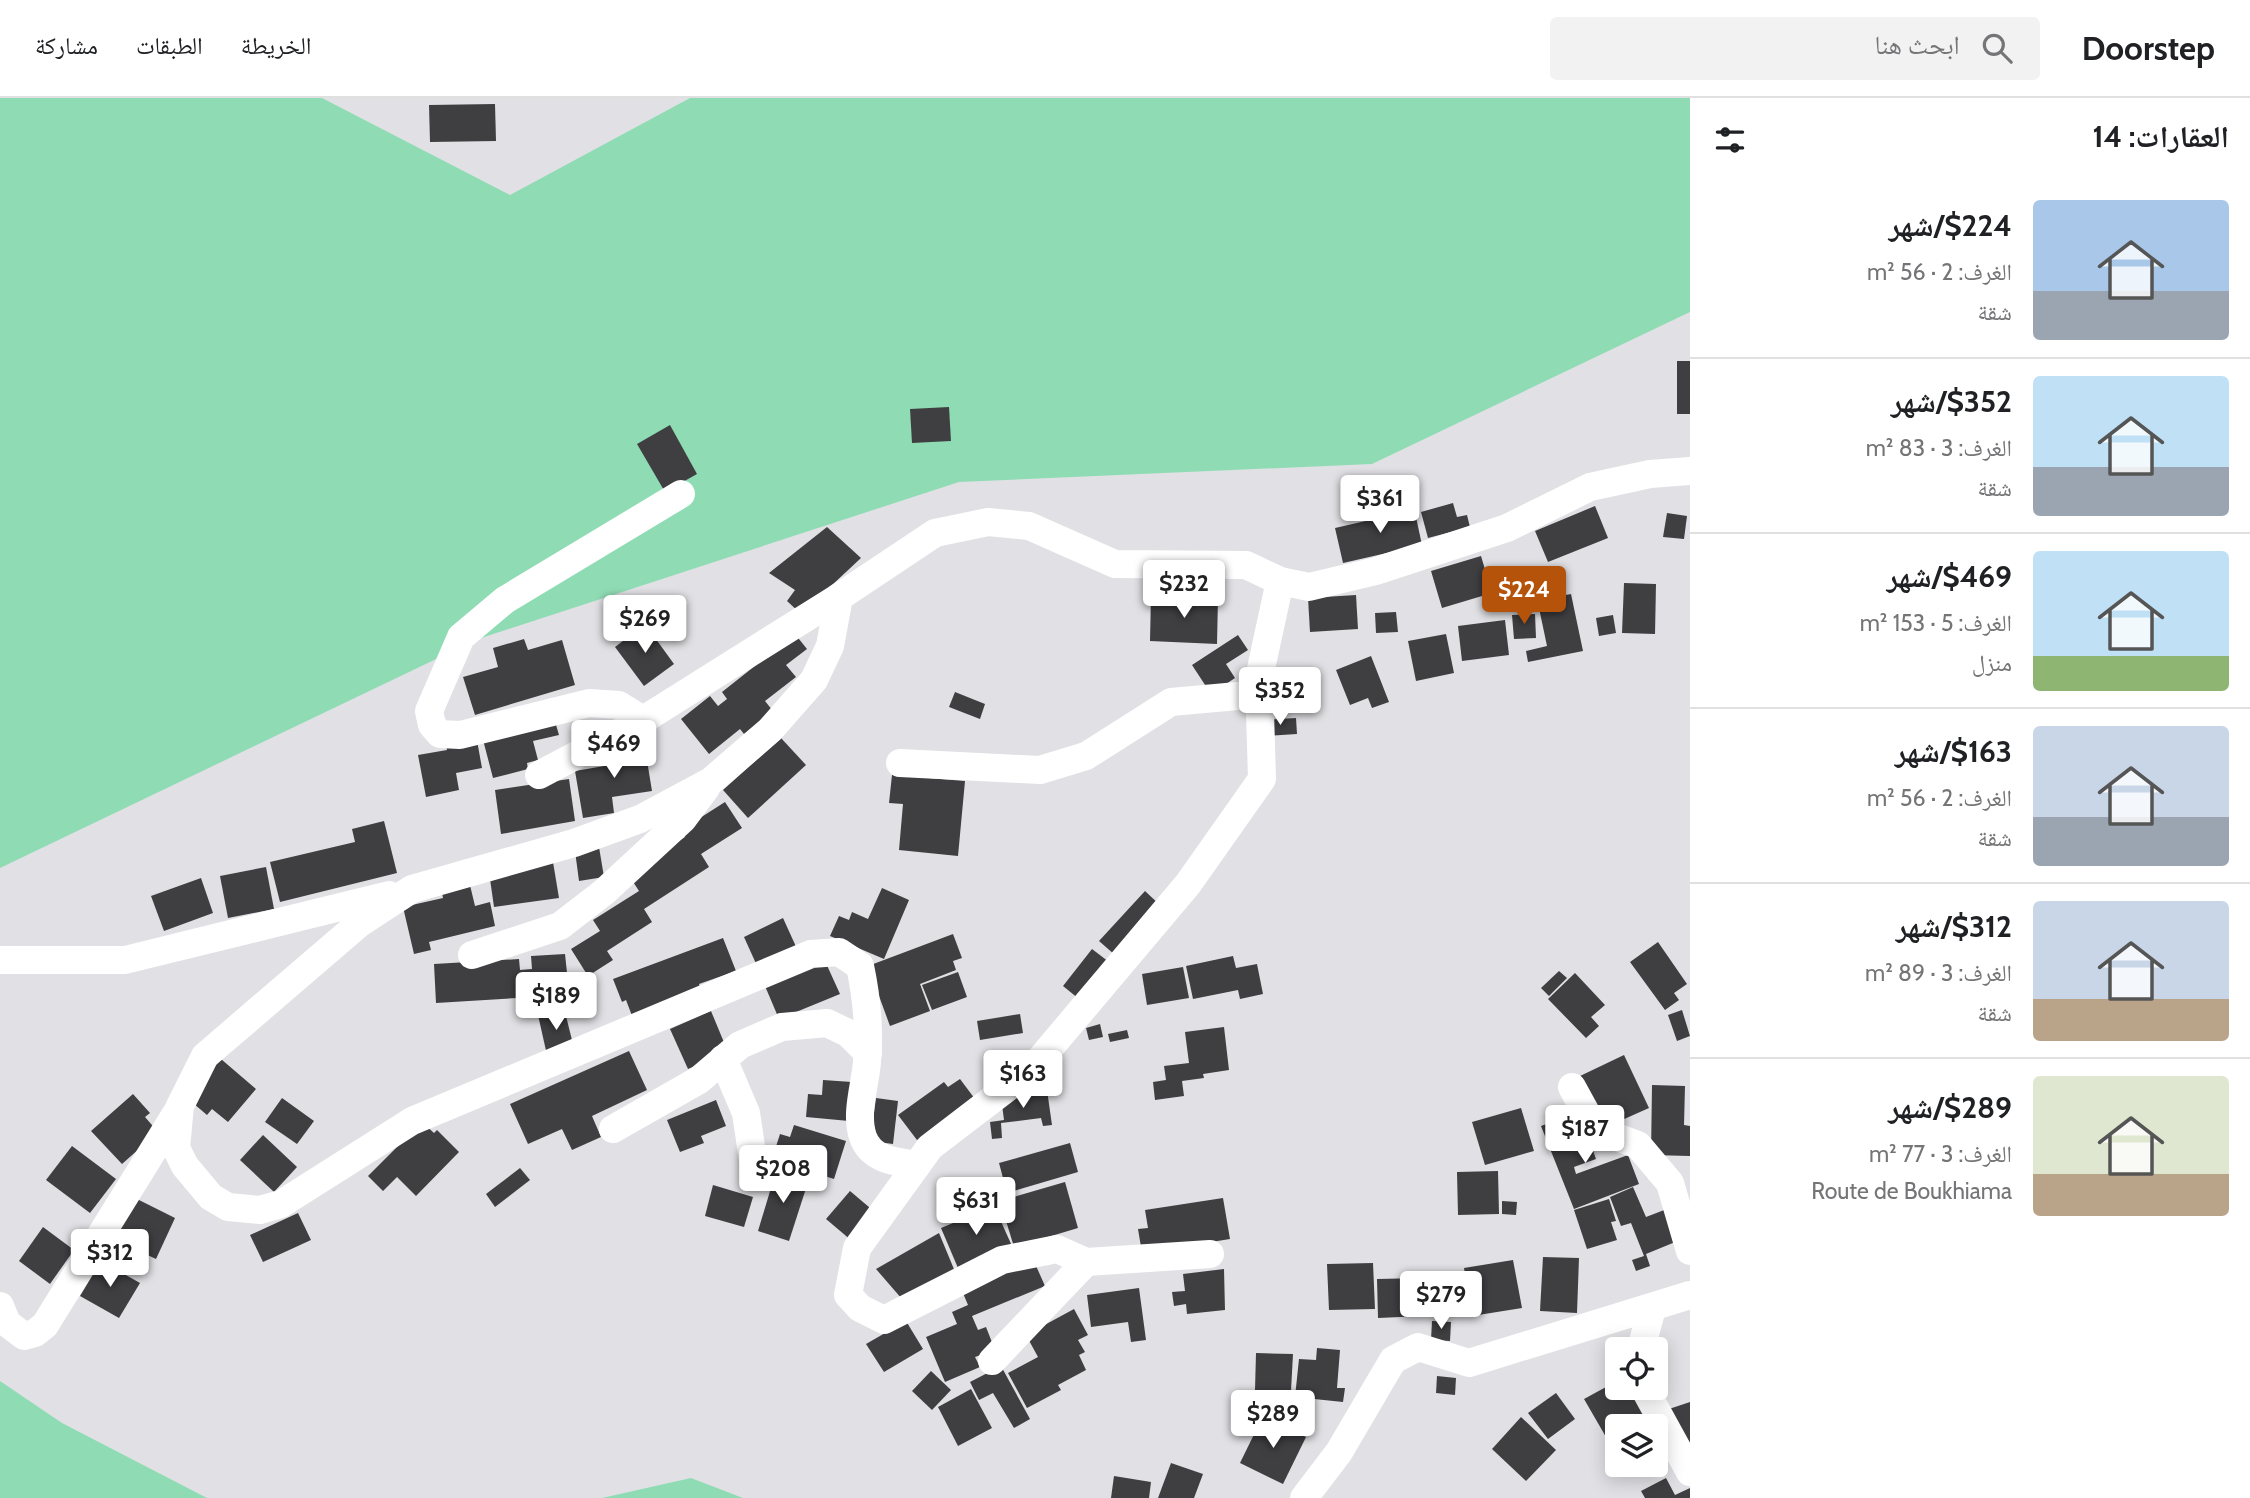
<!DOCTYPE html>
<html lang="ar">
<meta charset="utf-8">
<style>
body{margin:0;font-family:Cabin,"Noto Naskh Arabic",sans-serif;background:#f2f2f2;color:#202124;direction:rtl;height:100vh;display:flex;flex-direction:column;font-size:26px;white-space:nowrap}
*{box-sizing:border-box;margin:0}
p{font-size:23px;color:#757577}
.icon{flex:none;width:38px;height:38px;fill:none;stroke:currentColor;stroke-width:2;stroke-linecap:round;stroke-linejoin:round}
.map{position:relative;flex:1;overflow:hidden;direction:ltr}
.drawer{display:flex;flex-direction:column;background:#fff;width:560px}
.drawer>*{flex:none}
.tools{position:absolute;left:1605px;top:1239px;display:grid;gap:14px}
.tools a{display:grid;place-items:center;width:63px;height:63px;border-radius:7px;background:#fff;box-shadow:0 4px 18px #0003;font-size:35px}
.price{position:absolute;translate:-50% -60px;padding:0 16px;border-radius:7px;background:#fff;color:#222;font-size:23px;line-height:46px;filter:drop-shadow(0 2px 4px #0008)}
.price::after{content:'';position:absolute;left:50%;top:42px;width:21px;height:16px;margin-left:-10px;background:inherit;clip-path:polygon(0 0,100% 0,50% 100%)}
.price.on{background:#b45309;color:#fff}
ul{padding:0;list-style:none}
li{display:flex;align-items:center;gap:21px;height:175px;padding:0 21px}
li+li{border-top:2px solid #e0e0e0}
li span{display:grid;place-items:center;flex:none;width:196px;height:140px;border-radius:7px;color:#555}
li>.icon{margin-inline-start:auto}
span .icon{width:84px;height:84px;fill:#fffc;stroke-width:1}
li b{font-size:30px}
h2{display:flex;justify-content:space-between;align-items:center;height:84px;padding:0 21px;font-size:30px}
header{display:flex;align-items:center;gap:42px;box-sizing:border-box;height:98px;padding:0 35px;background:#fff;border-bottom:2px solid #e0e0e0}
header strong{font-size:33px}
nav{display:flex;gap:38px;margin-inline-start:auto;font-size:24px}
.search{width:490px;height:63px;background:#f2f2f2;display:flex;align-items:center;gap:18px;box-sizing:border-box;padding:0 24px;border-radius:7px;color:#757577;font-size:26px}
main{display:flex;flex:1;min-height:0}
.map>svg:first-child{display:block}
</style>
<header>
<strong>Doorstep</strong>
<div class="search"><svg class="icon" aria-label="search" viewBox="0 0 24 24"><circle cx="10" cy="10" r="6"/><path d="M15 15l6 6"/></svg>ابحث هنا</div>
<nav><a>الخريطة</a><a>الطبقات</a><a>مشاركة</a></nav>
</header>
<main>
<section class="drawer">
<h2>العقارات: 14<svg class="icon" aria-label="filters" viewBox="0 0 24 24"><path d="M4 7h16M4 17h16"/><circle cx="9" cy="7" r="2"/><circle cx="15" cy="17" r="2"/></svg></h2>
<ul>
<li><span style="background:linear-gradient(#a9c7e8 65%,#9aa5b1 0)"><svg class="icon" aria-label="home" viewBox="0 0 24 24"><path d="M3 11l9-7 9 7M6 9v11h12V9"/></svg></span><div><b>$224/شهر</b><p>الغرف: 2 · 56 m²</p><p>شقة</p></div></li>
<li><span style="background:linear-gradient(#bfe0f5 65%,#9aa5b1 0)"><svg class="icon" aria-label="home" viewBox="0 0 24 24"><path d="M3 11l9-7 9 7M6 9v11h12V9"/></svg></span><div><b>$352/شهر</b><p>الغرف: 3 · 83 m²</p><p>شقة</p></div></li>
<li><span style="background:linear-gradient(#bfe0f5 75%,#8fb573 0)"><svg class="icon" aria-label="home" viewBox="0 0 24 24"><path d="M3 11l9-7 9 7M6 9v11h12V9"/></svg></span><div><b>$469/شهر</b><p>الغرف: 5 · 153 m²</p><p>منزل</p></div></li>
<li><span style="background:linear-gradient(#c9d6e8 65%,#9aa5b1 0)"><svg class="icon" aria-label="home" viewBox="0 0 24 24"><path d="M3 11l9-7 9 7M6 9v11h12V9"/></svg></span><div><b>$163/شهر</b><p>الغرف: 2 · 56 m²</p><p>شقة</p></div></li>
<li><span style="background:linear-gradient(#c9d6e8 70%,#b9a48a 0)"><svg class="icon" aria-label="home" viewBox="0 0 24 24"><path d="M3 11l9-7 9 7M6 9v11h12V9"/></svg></span><div><b>$312/شهر</b><p>الغرف: 3 · 89 m²</p><p>شقة</p></div></li>
<li><span style="background:linear-gradient(#dfe7d0 70%,#b9a48a 0)"><svg class="icon" aria-label="home" viewBox="0 0 24 24"><path d="M3 11l9-7 9 7M6 9v11h12V9"/></svg></span><div><b>$289/شهر</b><p>الغرف: 3 · 77 m²</p><p>Route de Boukhiama</p></div></li>
</ul>
</section>
<div class="map">
<svg width="1690" height="1400" viewBox="0 0 1690 1400">
<rect width="100%" height="100%" fill="#e1e1e5"/>
<g fill="#8fdcb4">
<path d="M0 0H322L510 97 690 0H1690V214L1372 366 959 384 478 541 0 770Z"/>
<path d="M0 1283 62 1325 207 1400H0Z"/>
<path d="M691 1380 743 1400H602Z"/>
</g>
<g fill="#3f3f42">
<path d="M495 6 496 43 430 44 429 7Z"/>
<rect x="1677" y="263" width="13" height="53"/>
<path d="M949 309 951 343 912 345 910 311Z"/>
<path d="M670 327 697 376 665 394 637 346Z"/>
<path d="M1413 405 1422 447 1343 465 1335 430 1383 419 1382 412Z"/>
<path d="M1453 405 1457 419 1467 417 1470 429 1428 440 1421 414Z"/>
<path d="M1595 408 1608 440 1548 464 1535 433Z"/>
<path d="M1667 415 1687 418 1684 441 1663 439Z"/>
<path d="M827 429 861 460 801 516 787 503 795 492 769 475Z"/>
<path d="M1481 458 1492 495 1442 510 1431 473Z"/>
<path d="M1624 485 1656 486 1655 536 1622 535Z"/>
<path d="M1571 496 1583 553 1528 564 1526 553 1547 548 1539 510 1552 507 1550 500Z"/>
<path d="M1151 497 1218 500 1217 546 1150 543Z"/>
<path d="M1356 497 1358 531 1310 534 1308 500Z"/>
<path d="M1396 514 1398 534 1376 535 1375 515Z"/>
<path d="M1535 516 1536 540 1514 541 1512 517Z"/>
<path d="M1613 517 1616 535 1599 538 1596 520Z"/>
<path d="M1505 522 1509 557 1462 563 1458 528Z"/>
<path d="M645 526 674 566 644 588 615 549Z"/>
<path d="M795 536 807 551 786 567 796 579 765 603 773 613 744 636 740 631 709 656 681 621 710 598 718 608 727 601 722 594Z"/>
<path d="M1446 536 1454 575 1416 583 1408 543Z"/>
<path d="M1238 537 1248 552 1226 566 1235 580 1211 596 1192 567Z"/>
<path d="M524 541 528 552 562 542 575 587 475 617 463 579 498 569 493 550Z"/>
<path d="M1371 558 1389 604 1372 610 1368 600 1350 607 1336 572Z"/>
<path d="M955 594 985 606 980 621 949 609Z"/>
<path d="M554 620 559 637 533 643 538 662 527 665 528 671 493 680 482 638Z"/>
<path d="M1296 620 1297 636 1264 638 1263 622Z"/>
<path d="M476 637 482 670 456 675 459 692 426 699 418 657 447 652 445 643Z"/>
<path d="M781 640 806 667 748 720 723 692Z"/>
<path d="M644 644 652 693 612 699 614 715 583 720 575 673 610 667 607 650Z"/>
<path d="M892 677 965 683 958 758 899 752 903 706 889 705Z"/>
<path d="M569 681 575 723 501 736 495 692Z"/>
<path d="M725 704 742 730 701 756 709 769 644 811 652 824 607 853 613 862 588 878 571 851 600 833 593 822 639 793 628 776 685 739 681 732Z"/>
<path d="M384 723 397 775 280 804 270 764 355 744 352 731Z"/>
<path d="M599 749 604 779 579 783 575 753Z"/>
<path d="M553 764 559 800 494 809 489 774Z"/>
<path d="M266 769 274 811 228 820 220 778Z"/>
<path d="M201 780 213 815 164 833 151 798Z"/>
<path d="M469 783 475 808 490 804 495 828 429 844 431 852 414 856 403 809 443 800 441 790Z"/>
<path d="M882 790 909 802 884 861 830 838 839 818 849 822 852 814 868 821Z"/>
<path d="M1145 793 1161 808 1115 857 1099 843Z"/>
<path d="M783 820 798 853 758 870 744 839Z"/>
<path d="M953 836 962 860 953 863 956 872 920 886 930 913 890 928 868 868Z"/>
<path d="M723 840 736 873 699 886 703 897 634 923 626 902 622 904 613 881Z"/>
<path d="M1658 844 1687 886 1674 895 1679 902 1665 912 1630 864Z"/>
<path d="M1092 851 1109 864 1079 901 1063 888Z"/>
<path d="M565 856 568 884 532 886 533 899 436 905 434 866 519 861 520 872 532 871 531 858Z"/>
<path d="M1233 858 1236 870 1257 866 1263 896 1240 901 1238 892 1193 901 1186 868Z"/>
<path d="M825 863 840 896 779 921 765 888Z"/>
<path d="M1183 869 1189 900 1147 907 1142 876Z"/>
<path d="M1559 873 1567 880 1549 898 1541 890Z"/>
<path d="M958 874 967 899 932 912 922 887Z"/>
<path d="M1575 875 1605 907 1591 919 1599 928 1586 940 1548 901Z"/>
<path d="M564 910 574 950 547 957 538 917Z"/>
<path d="M1682 912 1690 938 1677 943 1668 917Z"/>
<path d="M711 913 728 954 688 971 670 931Z"/>
<path d="M1020 916 1023 935 980 942 977 923Z"/>
<path d="M1100 926 1103 939 1089 942 1086 930Z"/>
<path d="M1224 929 1229 972 1203 976 1204 980 1182 983 1184 998 1155 1002 1153 984 1166 982 1164 968 1189 965 1185 934Z"/>
<path d="M1127 932 1129 940 1110 944 1108 936Z"/>
<path d="M629 953 647 992 592 1018 601 1039 572 1052 562 1031 528 1046 510 1006Z"/>
<path d="M1624 957 1649 1010 1604 1030 1580 978Z"/>
<path d="M221 961 256 991 228 1024 212 1011 207 1017 187 1000Z"/>
<path d="M960 981 975 1001 917 1042 898 1017 944 984 948 989Z"/>
<path d="M823 982 852 984 849 1023 806 1019 808 996 822 997Z"/>
<path d="M1652 987 1685 988 1684 1027 1690 1028V1058L1651 1057Z"/>
<path d="M1047 992 1052 1027 1043 1028 1041 1020 1001 1025 1002 1040 992 1041 990 1024 1004 1022 1001 999Z"/>
<path d="M133 996 150 1015 145 1019 158 1034 122 1066 91 1033Z"/>
<path d="M282 1000 314 1023 297 1046 265 1024Z"/>
<path d="M876 1000 898 1003 893 1046 870 1043Z"/>
<path d="M716 1002 726 1028 701 1038 704 1045 680 1054 667 1022Z"/>
<path d="M1521 1010 1534 1053 1485 1067 1472 1024Z"/>
<path d="M1572 1017 1579 1035 1586 1033 1596 1061 1574 1069 1576 1076 1628 1057 1639 1086 1574 1111 1541 1028Z"/>
<path d="M422 1024 434 1035 437 1032 459 1054 416 1098 397 1079 383 1093 368 1078Z"/>
<path d="M794 1027 846 1043 834 1081 772 1061 780 1036 790 1039Z"/>
<path d="M263 1037 297 1069 274 1094 240 1062Z"/>
<path d="M1070 1045 1078 1074 1007 1095 999 1065Z"/>
<path d="M72 1048 116 1081 90 1115 46 1082Z"/>
<path d="M520 1070 530 1082 495 1109 486 1096Z"/>
<path d="M777 1070 809 1081 789 1143 758 1133Z"/>
<path d="M1498 1073 1499 1116 1458 1117 1457 1074Z"/>
<path d="M1065 1084 1078 1130 1014 1149 1000 1103Z"/>
<path d="M713 1087 753 1099 744 1129 705 1118Z"/>
<path d="M1633 1089 1646 1119 1672 1109 1685 1140 1646 1156 1650 1168 1636 1173 1632 1162 1644 1158 1631 1125 1621 1128 1610 1099Z"/>
<path d="M850 1093 876 1115 852 1143 826 1121Z"/>
<path d="M135 1100 175 1120 156 1161 115 1142Z"/>
<path d="M1223 1100 1230 1141 1142 1155 1138 1131 1148 1130 1145 1112Z"/>
<path d="M1609 1101 1616 1123 1611 1124 1617 1142 1587 1151 1574 1112Z"/>
<path d="M1502 1103 1517 1104 1516 1117 1502 1116Z"/>
<path d="M994 1108 1012 1148 958 1170 941 1130Z"/>
<path d="M298 1115 311 1142 263 1164 250 1137Z"/>
<path d="M43 1129 74 1152 50 1186 19 1163Z"/>
<path d="M939 1135 956 1176 902 1201 876 1171Z"/>
<path d="M1543 1159 1579 1160 1577 1215 1540 1213Z"/>
<path d="M1033 1161 1045 1188 972 1218 978 1232 986 1229 995 1252 975 1259 980 1269 945 1284 926 1239 957 1226 952 1214 968 1207 960 1188Z"/>
<path d="M1513 1162 1522 1210 1472 1218 1464 1170Z"/>
<path d="M101 1163 140 1185 119 1220 80 1198Z"/>
<path d="M1373 1165 1375 1211 1329 1212 1327 1166Z"/>
<path d="M1224 1171 1225 1212 1187 1216 1186 1206 1174 1208 1172 1194 1185 1193 1183 1176Z"/>
<path d="M1422 1180 1423 1218 1378 1220 1377 1181Z"/>
<path d="M1139 1190 1146 1242 1131 1244 1128 1224 1091 1229 1087 1197Z"/>
<path d="M1074 1211 1088 1237 1078 1242 1085 1254 1079 1257 1086 1272 1058 1287 1061 1292 1027 1310 1008 1275 1038 1259 1026 1237Z"/>
<path d="M906 1223 923 1251 884 1274 866 1246Z"/>
<path d="M1432 1223 1451 1224 1450 1243 1431 1242Z"/>
<path d="M1317 1250 1340 1252 1337 1290H1345L1343 1304 1295 1299 1299 1261 1316 1262Z"/>
<path d="M1256 1255 1293 1256 1291 1293 1255 1292Z"/>
<path d="M1001 1268 1030 1321 1014 1330 993 1295 979 1302 970 1284Z"/>
<path d="M931 1273 951 1292 932 1312 912 1293Z"/>
<path d="M1437 1278 1456 1280 1455 1297 1436 1295Z"/>
<path d="M1606 1289 1613 1302 1631 1293 1651 1328H1617V1358L1584 1301Z"/>
<path d="M971 1291 992 1330 958 1348 938 1309Z"/>
<path d="M1556 1295 1575 1321 1548 1341 1528 1315Z"/>
<path d="M1690 1304V1350L1669 1311Z"/>
<path d="M1263 1318 1306 1339 1283 1386 1240 1365Z"/>
<path d="M1521 1319 1556 1352 1526 1383 1492 1351Z"/>
<path d="M1171 1365 1203 1376 1194 1400H1158Z"/>
<path d="M1114 1378 1151 1384 1149 1400H1111Z"/>
<path d="M1666 1380 1675 1397 1690 1390V1400H1645L1641 1393Z"/>
</g>
<g fill="none" stroke-linecap="round" stroke-linejoin="round">
<g stroke="#fff" stroke-width="28">
<path d="M643 622 619 607 589 605 460 637 440 636 432 627 429 613 461 539 505 502 681 396"/>
<path d="M900 665 1040 672 1086 658 1171 604 1260 596"/>
<path d="M539 677 643 622 839 499"/>
<path d="M472 857 560 828 604 794 683 721 706 690"/>
<path d="M0 862H125L389 797"/>
<path d="M723 961 746 1015 753 1062"/>
<path d="M1572 989 1595 1031 1638 1047 1670 1085 1690 1153"/>
<path d="M613 1031 699 982 740 947 782 929 827 925 848 935 868 955"/>
<path d="M917 1067C896 1064 871 1062 863 1039 855 1016 865 988 867 964 870 930 867 901 860 868L839 854 811 856 412 1023 281 1106 260 1112 228 1109 211 1099 185 1068 176 1050 180 1008 205 958 360 825 412 791 574 745 640 721 711 683 770 632 814 582 830 548 839 499 935 435 988 424 1029 428 1115 466 1246 467 1280 483 1309 489 1376 473 1507 430 1590 389 1650 376 1690 373"/>
<path d="M1210 1156 1086 1164 1057 1151 1002 1162 884 1222 860 1210 848 1197 857 1150 930 1049 1032 971 1188 786 1262 681 1259 580 1280 483"/>
<path d="M0 1208 7 1225 24 1238 35 1235 45 1227 177 1014"/>
<path d="M1641 1251 1652 1210"/>
<path d="M992 1263 1086 1164"/>
<path d="M1644 1290 1690 1374"/>
<path d="M1304 1400 1339 1354 1393 1262 1418 1249 1469 1265 1690 1197"/>
</g>
</g>
</svg>
<div class="tools">
<a><svg class="icon" aria-label="locate" viewBox="0 0 24 24"><circle cx="12" cy="12" r="6"/><path d="M12 2v4M12 18v4M2 12h4M18 12h4"/></svg></a>
<a><svg class="icon" aria-label="layers" viewBox="0 0 24 24"><path d="M12 4l9 5-9 5-9-5zM3 14l9 5 9-5"/></svg></a>
</div>
<b class="price" style="left:1380px;top:437px">$361</b>
<b class="price" style="left:1184px;top:522px">$232</b>
<b class="price on" style="left:1524px;top:528px">$224</b>
<b class="price" style="left:645px;top:557px">$269</b>
<b class="price" style="left:1280px;top:629px">$352</b>
<b class="price" style="left:614px;top:682px">$469</b>
<b class="price" style="left:556px;top:934px">$189</b>
<b class="price" style="left:1023px;top:1012px">$163</b>
<b class="price" style="left:1585px;top:1067px">$187</b>
<b class="price" style="left:783px;top:1107px">$208</b>
<b class="price" style="left:976px;top:1139px">$631</b>
<b class="price" style="left:110px;top:1191px">$312</b>
<b class="price" style="left:1441px;top:1233px">$279</b>
<b class="price" style="left:1273px;top:1352px">$289</b>
</div>
</main>
